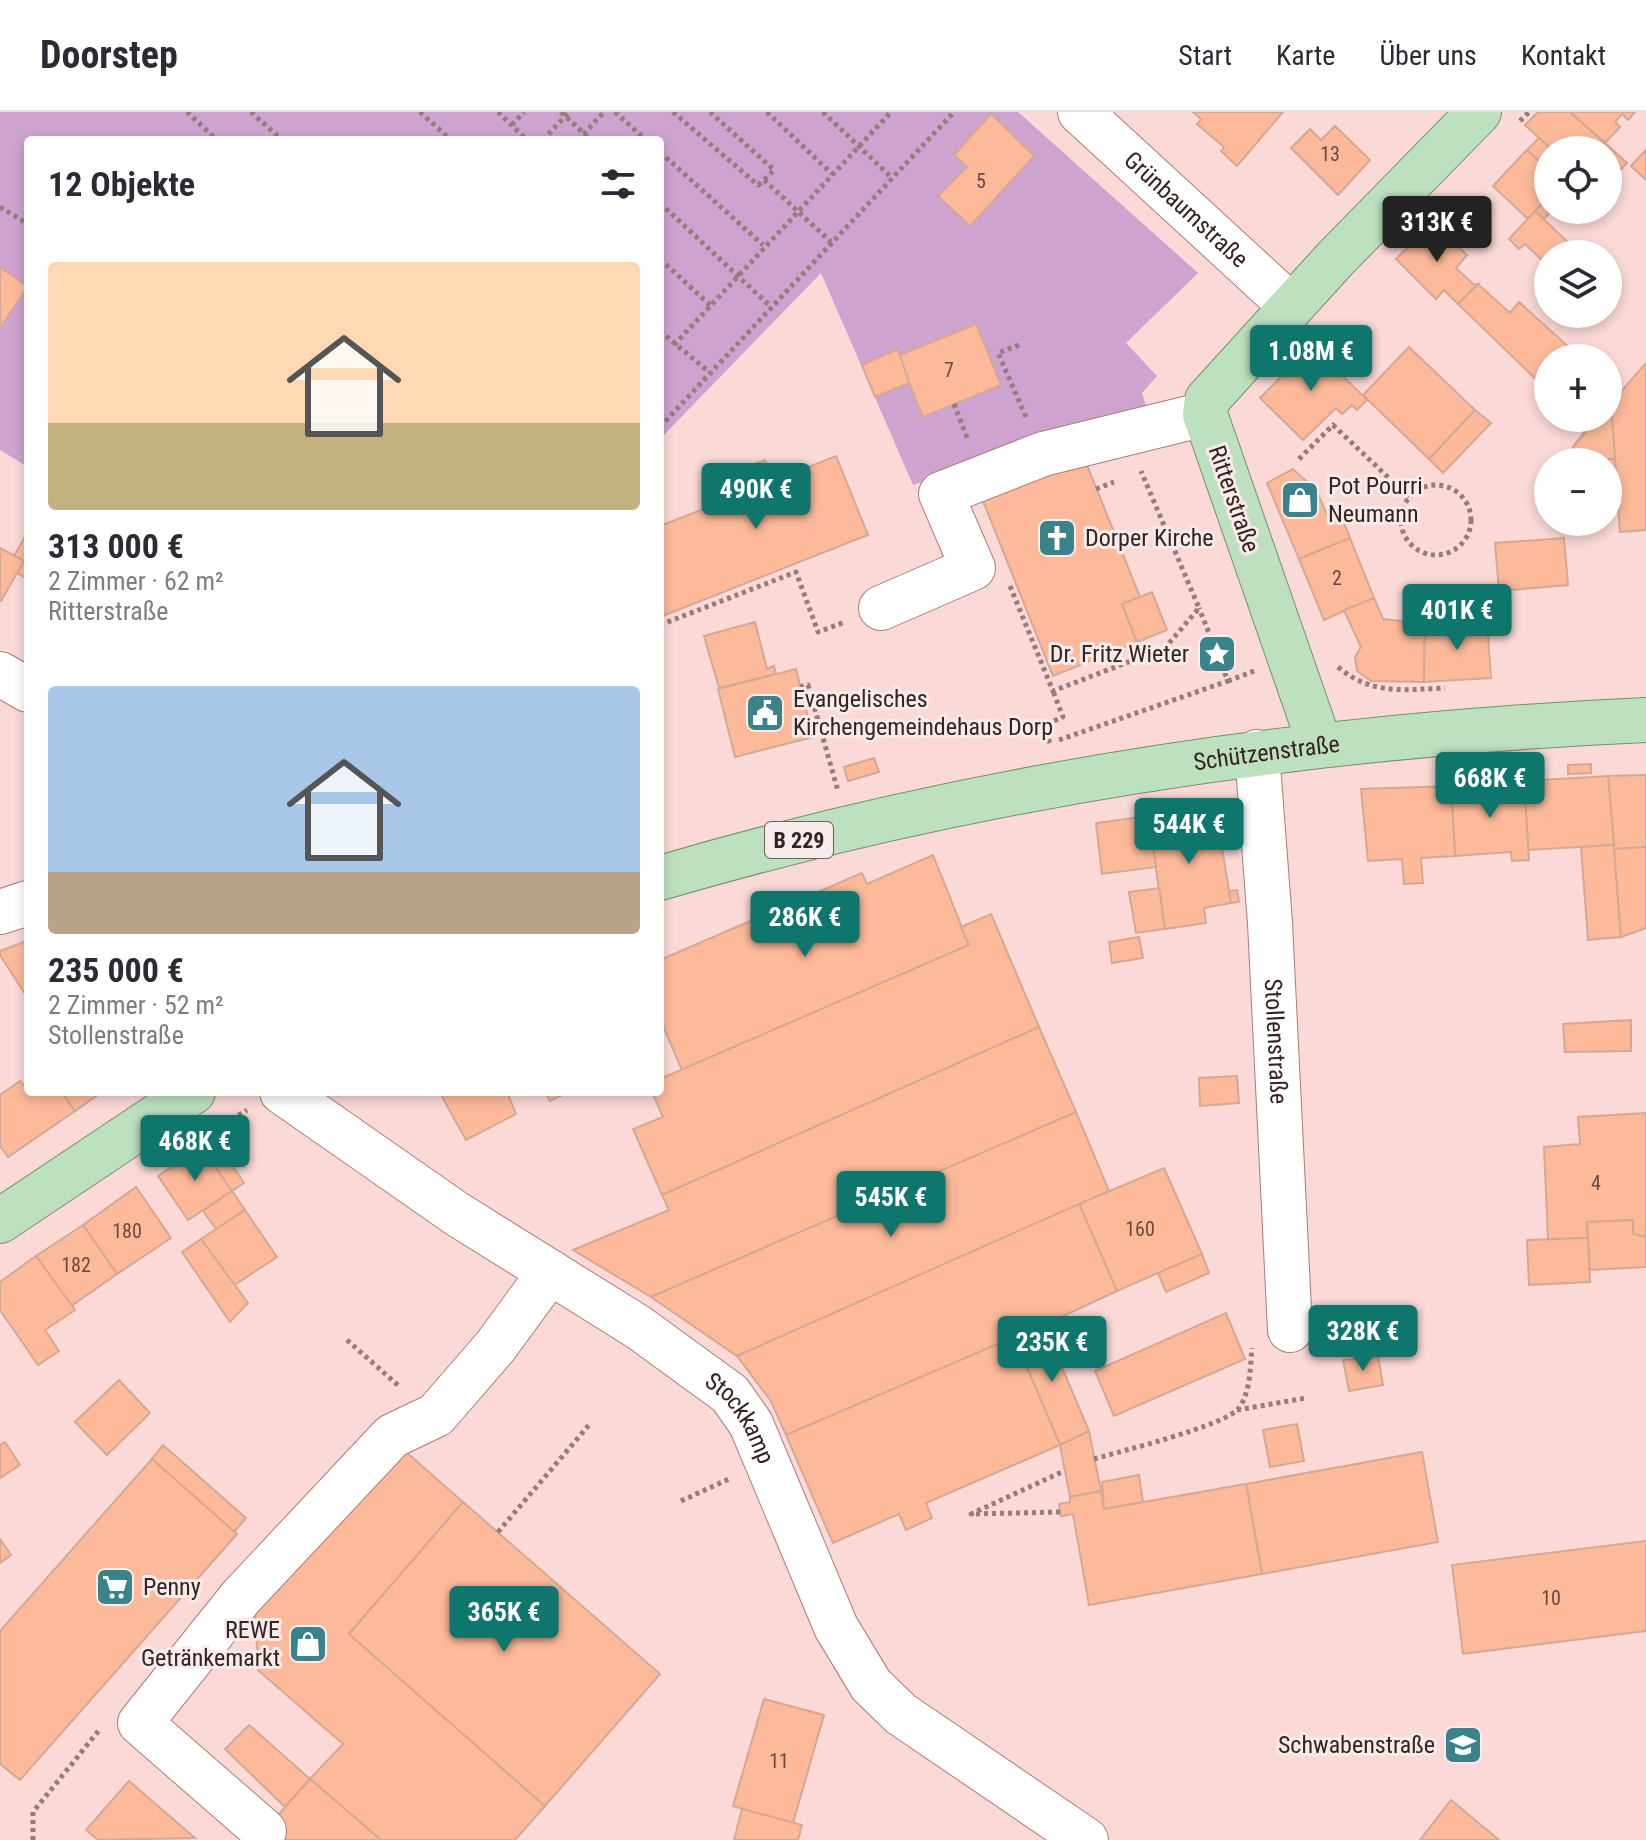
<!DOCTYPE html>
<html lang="de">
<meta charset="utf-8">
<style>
body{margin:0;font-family:"Roboto Condensed",sans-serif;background:#f7f7f7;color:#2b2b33;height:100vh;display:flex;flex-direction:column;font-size:30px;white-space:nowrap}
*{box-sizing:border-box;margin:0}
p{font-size:26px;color:#7c7c81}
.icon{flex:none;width:44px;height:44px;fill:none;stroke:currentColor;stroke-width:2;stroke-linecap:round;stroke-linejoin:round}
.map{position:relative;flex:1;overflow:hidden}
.details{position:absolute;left:24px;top:24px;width:640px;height:960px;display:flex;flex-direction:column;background:#fff;border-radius:8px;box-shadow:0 4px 12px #0003}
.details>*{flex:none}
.fabs{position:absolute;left:1534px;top:24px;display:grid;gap:16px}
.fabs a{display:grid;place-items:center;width:88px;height:88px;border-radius:50%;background:#fff;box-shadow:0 4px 12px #0003;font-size:40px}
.price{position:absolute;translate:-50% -68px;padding:0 18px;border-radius:8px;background:#0f766e;color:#fff;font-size:26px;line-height:52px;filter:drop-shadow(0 2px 4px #0008)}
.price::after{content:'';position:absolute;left:50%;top:48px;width:24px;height:18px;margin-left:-12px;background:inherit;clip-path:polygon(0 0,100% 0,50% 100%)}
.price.current{background:#222;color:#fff}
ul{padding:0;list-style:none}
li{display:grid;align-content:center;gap:16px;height:424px;padding:0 24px}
li span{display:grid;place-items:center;height:248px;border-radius:8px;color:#555}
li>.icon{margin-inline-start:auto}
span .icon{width:144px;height:144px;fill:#fffc;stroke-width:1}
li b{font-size:34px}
h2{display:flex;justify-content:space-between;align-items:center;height:96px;padding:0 24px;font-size:34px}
header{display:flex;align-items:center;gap:48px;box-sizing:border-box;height:112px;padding:0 40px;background:#fff;border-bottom:2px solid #e1e1e2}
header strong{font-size:38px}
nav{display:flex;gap:44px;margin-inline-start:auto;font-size:28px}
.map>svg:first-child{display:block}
</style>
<header>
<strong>Doorstep</strong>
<nav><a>Start</a><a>Karte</a><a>Über uns</a><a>Kontakt</a></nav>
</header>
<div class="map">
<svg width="1646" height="1728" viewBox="0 0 1646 1728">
<rect width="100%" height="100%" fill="#fad9d6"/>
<path fill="#cea3cf" d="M0 0H1018L1198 161 1126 231 1157 264 1142 281 1148 300 913 373 821 161 660 327V28H28V355L0 338Z"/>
<g fill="#fcba9b" stroke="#d5a893" stroke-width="2">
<path d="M1193 0H1283L1237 54 1221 39 1224 35 1197 12 1201 7Z"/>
<path d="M1538 0H1570L1605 31 1599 38H1552L1525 13Z"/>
<path d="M1570 0H1635L1628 8 1622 2 1615 10 1620 15 1605 31Z"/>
<path d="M991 2 1034 44 970 114 938 84 967 55 954 43Z"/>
<path d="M1335 14 1370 48 1338 83 1291 36 1310 17 1321 28Z"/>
<path d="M1539 26 1552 38H1548V58L1527 38Z"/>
<path d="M1605 31 1627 51 1608 71V38H1599Z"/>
<path d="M1527 38 1548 58V86L1528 107 1493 74Z"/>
<path d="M1646 38V66L1645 67 1631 54Z"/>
<path d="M1545 89 1548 98H1552L1544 107 1535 99Z"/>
<path d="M1535 99 1573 135 1566 142H1548V154L1525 132 1519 137 1509 127Z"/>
<path d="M1432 109 1467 143 1456 156 1474 173 1478 172 1458 192 1444 178 1436 187 1396 147Z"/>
<path d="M0 155 28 175 0 216Z"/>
<path d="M1478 172 1510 201 1519 190 1581 246H1548V279L1458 192Z"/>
<path d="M976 212 1001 273 923 305 898 244Z"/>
<path d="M1312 233 1367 288 1357 298 1352 293 1342 302 1336 296 1303 328 1260 286Z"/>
<path d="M1409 235 1475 298 1429 347 1363 283Z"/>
<path d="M898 237 909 271 875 285 862 253Z"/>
<path d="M1646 251V418L1620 420 1611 291Z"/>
<path d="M1608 270 1620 281 1608 295Z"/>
<path d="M1611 291 1615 347 1574 350 1573 335 1598 306H1608Z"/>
<path d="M1475 298 1491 311 1443 361 1429 347Z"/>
<path d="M1577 306H1598L1573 335 1587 316Z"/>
<path d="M836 344 868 423 660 505V414L729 387 721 365 765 348 774 369Z"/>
<path d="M1615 347 1618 384 1608 385V350L1583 349Z"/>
<path d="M1085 348 1140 485 1122 492 1137 530 1053 564 983 389Z"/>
<path d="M1293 357 1317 379 1329 408 1341 403 1350 426 1299 447 1267 371Z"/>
<path d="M28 419V467L17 461 24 449 14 444Z"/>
<path d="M1350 426 1374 486 1324 508 1299 447Z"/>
<path d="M1564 426 1568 473 1499 479 1495 431Z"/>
<path d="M0 436 24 449 1 489H0Z"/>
<path d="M1152 480 1167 518 1137 530 1122 492Z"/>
<path d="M1374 486 1383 507 1425 512 1424 570 1371 569 1357 559 1355 545 1361 535 1344 498Z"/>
<path d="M1487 509 1491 566 1424 570 1425 512Z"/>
<path d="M755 510 767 557 774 554 776 562 719 576 704 524Z"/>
<path d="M796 557 813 625 735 645 718 577Z"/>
<path d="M874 646 879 660 848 669 844 655Z"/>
<path d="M1591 652V661L1568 662V653Z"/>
<path d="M1646 663V735L1614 737 1608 664Z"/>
<path d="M1608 664 1614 733 1528 738 1524 669Z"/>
<path d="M1524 669 1529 748 1512 749 1511 740 1455 744 1451 674Z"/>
<path d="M1451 674 1455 744 1421 746 1423 771 1404 772 1402 747 1368 749 1361 677Z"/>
<path d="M1206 697 1217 705 1231 791 1204 796 1206 811 1165 817 1148 704Z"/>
<path d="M1148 704 1156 755 1102 762 1096 711Z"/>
<path d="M1614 733 1621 825 1588 828 1581 735Z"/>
<path d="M1646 735V816L1621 825 1614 737Z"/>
<path d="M933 743 969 833 682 958 660 907V848L862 761 867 772Z"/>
<path d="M1159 776 1165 817 1136 821 1129 780Z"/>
<path d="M1237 778 1239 790 1231 791 1229 779Z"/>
<path d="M991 802 1039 915 662 1083 633 1017 663 1005 652 980H660V967L969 833 961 815Z"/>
<path d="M1139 825 1143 846 1112 851 1109 830Z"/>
<path d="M24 830 28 834V880L25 882 0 843V839Z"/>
<path d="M1631 908V939L1565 940 1563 912Z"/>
<path d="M1039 915 1076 1000 651 1185 573 1138 669 1098 662 1083Z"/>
<path d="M1237 964 1239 991 1200 994 1199 966Z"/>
<path d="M20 969 23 973 28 969V980H62L75 999 8 1045 0 1034V983Z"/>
<path d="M62 980H102L75 999Z"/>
<path d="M507 980 516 1002 466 1028 440 981Z"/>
<path d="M545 980H569L550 989Z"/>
<path d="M1076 1000 1109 1079 737 1244 651 1185Z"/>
<path d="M1646 1001V1125L1633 1122V1108L1587 1110 1588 1126 1548 1127 1544 1035 1580 1032 1578 1005Z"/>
<path d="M202 1034 232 1079 188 1108 158 1064Z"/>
<path d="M226 1044 244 1071 232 1079 214 1053Z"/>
<path d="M1164 1056 1202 1142 1117 1179 1079 1092Z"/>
<path d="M136 1075 171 1126 117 1162 83 1113Z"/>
<path d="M232 1079 245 1098 216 1117 203 1099Z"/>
<path d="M1079 1092 1117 1179 1044 1213 786 1323 771 1289 737 1244Z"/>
<path d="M245 1098 277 1145 233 1174 201 1127Z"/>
<path d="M1633 1108V1122L1646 1125V1155L1590 1158 1587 1110Z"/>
<path d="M83 1113 117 1162 71 1194 36 1144Z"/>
<path d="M1588 1126 1590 1170 1529 1173 1527 1128Z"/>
<path d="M201 1127 248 1191 230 1210 182 1140Z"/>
<path d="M1202 1142 1209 1161 1166 1180 1158 1161Z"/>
<path d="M36 1144 75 1198 45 1218 59 1239 38 1253 0 1198V1170Z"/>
<path d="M1226 1201 1245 1247 1114 1304 1095 1259Z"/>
<path d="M1044 1213 1089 1319 1060 1333 1014 1225Z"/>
<path d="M1014 1225 1060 1333 926 1391 932 1406 906 1418 899 1402 833 1431 786 1323Z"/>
<path d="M1378 1244 1383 1273 1349 1279 1343 1248Z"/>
<path d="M119 1268 150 1301 107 1343 75 1310Z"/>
<path d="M1297 1312 1304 1349 1270 1355 1263 1318Z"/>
<path d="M1089 1319 1101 1379 1070 1385 1060 1333Z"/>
<path d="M5 1330 20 1353 0 1366V1333Z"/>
<path d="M163 1333 246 1406 234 1420 152 1347Z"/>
<path d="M398 1333 463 1390 349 1522 545 1694 515 1728H381L310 1667 343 1632 258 1558 255 1497Z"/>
<path d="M1422 1340 1438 1430 1262 1462 1246 1372Z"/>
<path d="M152 1347 237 1422 20 1668 0 1652V1519Z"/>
<path d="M1139 1363 1143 1390 1104 1397 1102 1370Z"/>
<path d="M1246 1372 1262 1462 1089 1493 1073 1402 1061 1404 1059 1392 1070 1390V1385L1101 1379 1104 1397Z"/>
<path d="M463 1390 660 1562 545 1694 349 1522Z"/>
<path d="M0 1427 11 1443 0 1451Z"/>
<path d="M1646 1429V1519L1463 1542 1452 1453Z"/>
<path d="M764 1587 824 1603 793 1711 733 1694Z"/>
<path d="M249 1613 310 1667 285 1695 225 1637Z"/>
<path d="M310 1667 381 1728H256Z"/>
<path d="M129 1669 195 1726 98 1728 86 1718Z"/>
<path d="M1451 1688 1499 1728H1420Z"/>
<path d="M742 1697 802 1713 798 1728H734Z"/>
</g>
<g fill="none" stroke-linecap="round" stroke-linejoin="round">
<defs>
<g id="minor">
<path id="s1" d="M1080 0 1291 194"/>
<path d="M881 496 973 456 941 382 1043 342 1205 302"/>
<path d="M0 562 28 578"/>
<path id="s2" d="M1257 640 1270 811 1290 1218"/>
<path d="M0 800 28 791"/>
<path id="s3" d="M282 980 457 1102 638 1215 730 1282 751 1312 836 1515 871 1573 901 1602 1086 1728"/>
<path d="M264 1719 140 1611 241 1485 392 1324 436 1303 495 1235 550 1160"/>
</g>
<g id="major">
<path d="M1320 633 1205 302 1207 288 1336 146 1479 0"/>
<path id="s4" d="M660 766C980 672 1313 623 1646 608"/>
<path d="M0 1109 193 980"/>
</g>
</defs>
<use href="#minor" stroke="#ac7c77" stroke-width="46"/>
<use href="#major" stroke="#71916c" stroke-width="46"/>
<g stroke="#967c7a" stroke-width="5" stroke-dasharray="4 4" stroke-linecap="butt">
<path d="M187 0 217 28"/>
<path d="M251 0 282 28"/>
<path d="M420 0 451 28"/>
<path d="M498 0 527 28"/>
<path d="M561 0 591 28"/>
<path d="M615 0 646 28"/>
<path d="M673 0 758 73 764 68 831 130"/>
<path d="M710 0 774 58 764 68"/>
<path d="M767 0 832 62"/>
<path d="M823 0 892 66"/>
<path d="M1520 9 1529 0"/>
<path d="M512 13 524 0"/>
<path d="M543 28 569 0"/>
<path d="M578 28 604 0"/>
<path d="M660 40 763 133"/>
<path d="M660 91 770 194"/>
<path d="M0 95 28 112"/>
<path d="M660 147 710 193"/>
<path d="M660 219 709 260"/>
<path d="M674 233 891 0"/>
<path d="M1019 233 998 241 1026 305"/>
<path d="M954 292 968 328"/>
<path d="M28 293V323"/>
<path d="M660 315 954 0"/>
<path d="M1299 347 1333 313 1409 385"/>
<circle cx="1436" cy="408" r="35"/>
<path d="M1096 377 1114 370"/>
<path d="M1010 474 1053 579 1165 536 1199 496 1141 359"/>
<path d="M660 513 796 460 818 520 845 510"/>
<path d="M1338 555C1371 583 1404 578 1445 576"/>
<path d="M1228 569 1254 559"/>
<path d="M800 575 808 573 838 679"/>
<path d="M1059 628 1228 569 1199 496"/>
<path d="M1050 631 1042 614 1063 605 1053 579"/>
<path d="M218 1016 247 998"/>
<path d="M347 1228 400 1275"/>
<path d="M1237 1298 1306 1286"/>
<path d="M1094 1347C1121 1339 1225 1314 1239 1296 1251 1279 1250 1255 1252 1236"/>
<path d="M681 1389 731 1366"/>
<path d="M1060 1400 971 1402 1064 1359"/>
<path d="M498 1420 589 1313"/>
<path d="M33 1728V1700L100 1617"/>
</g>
<use href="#minor" stroke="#fff" stroke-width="44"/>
<use href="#major" stroke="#bde0bf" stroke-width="44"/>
</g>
<defs>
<symbol id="shop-square" viewBox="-11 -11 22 22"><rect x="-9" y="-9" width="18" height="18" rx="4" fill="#3b838b" stroke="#f7eceb"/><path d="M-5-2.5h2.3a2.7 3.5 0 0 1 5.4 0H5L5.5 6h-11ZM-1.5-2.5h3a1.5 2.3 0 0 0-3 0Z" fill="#fff"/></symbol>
<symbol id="church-square" viewBox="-11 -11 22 22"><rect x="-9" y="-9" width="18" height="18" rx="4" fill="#3b838b" stroke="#f7eceb"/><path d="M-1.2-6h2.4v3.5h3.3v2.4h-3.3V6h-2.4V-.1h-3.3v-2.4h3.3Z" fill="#fff"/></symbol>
<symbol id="sight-square" viewBox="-11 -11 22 22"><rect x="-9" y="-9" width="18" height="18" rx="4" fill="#3b838b" stroke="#f7eceb"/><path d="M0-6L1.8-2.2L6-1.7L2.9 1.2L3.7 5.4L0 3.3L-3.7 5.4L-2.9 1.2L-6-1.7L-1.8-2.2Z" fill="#fff"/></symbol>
<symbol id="civic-square" viewBox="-11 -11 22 22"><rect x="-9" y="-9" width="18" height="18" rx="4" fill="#3b838b" stroke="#f7eceb"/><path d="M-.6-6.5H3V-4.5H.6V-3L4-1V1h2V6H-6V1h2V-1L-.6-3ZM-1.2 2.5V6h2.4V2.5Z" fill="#fff"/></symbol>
<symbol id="supermarket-square" viewBox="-11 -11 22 22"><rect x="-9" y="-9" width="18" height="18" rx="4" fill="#3b838b" stroke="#f7eceb"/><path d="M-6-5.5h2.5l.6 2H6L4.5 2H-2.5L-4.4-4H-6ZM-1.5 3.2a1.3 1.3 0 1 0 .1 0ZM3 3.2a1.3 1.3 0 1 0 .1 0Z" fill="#fff"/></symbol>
<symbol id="school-square" viewBox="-11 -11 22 22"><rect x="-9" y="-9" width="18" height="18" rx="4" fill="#3b838b" stroke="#f7eceb"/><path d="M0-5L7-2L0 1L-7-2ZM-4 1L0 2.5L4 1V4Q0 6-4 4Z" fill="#fff"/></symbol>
</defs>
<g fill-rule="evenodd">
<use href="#shop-square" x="1278" y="366" width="44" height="44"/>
<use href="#church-square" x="1035" y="404" width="44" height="44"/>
<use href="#sight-square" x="1195" y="520" width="44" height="44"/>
<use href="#civic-square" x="743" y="579" width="44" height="44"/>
<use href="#supermarket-square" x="93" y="1453" width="44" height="44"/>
<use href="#shop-square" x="286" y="1510" width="44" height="44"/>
<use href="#school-square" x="1441" y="1611" width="44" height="44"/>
</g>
<g text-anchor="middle" stroke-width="6" stroke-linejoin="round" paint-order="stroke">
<g font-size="20" fill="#684940">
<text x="1330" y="49">13</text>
<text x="981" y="76">5</text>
<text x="949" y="265">7</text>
<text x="1337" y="473">2</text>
<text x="1596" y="1078">4</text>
<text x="1140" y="1124">160</text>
<text x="127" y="1126">180</text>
<text x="76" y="1160">182</text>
<text x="1551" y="1493">10</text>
<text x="779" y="1656">11</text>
</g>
<rect fill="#f7eceb" stroke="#705f5e" stroke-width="2" x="765" y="710" width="68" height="36" rx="6"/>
<g font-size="22" font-weight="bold" fill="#362321">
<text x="799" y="736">B 229</text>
</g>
<g font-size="24" fill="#362321" stroke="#f7eceb">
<text dy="8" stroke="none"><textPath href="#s1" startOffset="144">Grünbaumstraße</textPath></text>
<text transform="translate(1234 387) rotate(71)" y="8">Ritterstraße</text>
<text dy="8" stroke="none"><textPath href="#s4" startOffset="620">Schützenstraße</textPath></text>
<text dy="8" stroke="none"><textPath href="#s2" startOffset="290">Stollenstraße</textPath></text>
<text dy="8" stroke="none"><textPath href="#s3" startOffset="566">Stockkamp</textPath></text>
</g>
<g font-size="24" fill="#362321" stroke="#f7eceb" text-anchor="start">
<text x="1328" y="382">Pot Pourri<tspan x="1328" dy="28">Neumann</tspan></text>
<text x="1085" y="434">Dorper Kirche</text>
<text x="1189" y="550" text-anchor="end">Dr. Fritz Wieter</text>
<text x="793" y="595">Evangelisches<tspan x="793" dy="28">Kirchengemeindehaus Dorp</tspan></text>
<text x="143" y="1483">Penny</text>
<text x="280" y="1526" text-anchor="end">REWE<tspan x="280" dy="28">Getränkemarkt</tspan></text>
<text x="1435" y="1641" text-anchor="end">Schwabenstraße</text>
</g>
</g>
</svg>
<div class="fabs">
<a><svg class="icon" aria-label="locate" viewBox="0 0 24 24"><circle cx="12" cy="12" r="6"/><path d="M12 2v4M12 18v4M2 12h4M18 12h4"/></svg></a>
<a><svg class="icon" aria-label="layers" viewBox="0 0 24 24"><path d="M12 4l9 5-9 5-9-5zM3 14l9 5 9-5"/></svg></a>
<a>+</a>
<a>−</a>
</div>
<b class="price current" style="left:1437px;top:152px">313K €</b>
<b class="price" style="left:1311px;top:281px">1.08M €</b>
<b class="price" style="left:756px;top:419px">490K €</b>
<b class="price" style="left:1457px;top:540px">401K €</b>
<b class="price" style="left:1490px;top:708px">668K €</b>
<b class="price" style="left:1189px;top:754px">544K €</b>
<b class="price" style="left:805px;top:847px">286K €</b>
<b class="price" style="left:195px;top:1071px">468K €</b>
<b class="price" style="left:891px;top:1127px">545K €</b>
<b class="price" style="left:1363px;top:1261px">328K €</b>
<b class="price" style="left:1052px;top:1272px">235K €</b>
<b class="price" style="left:504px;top:1542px">365K €</b>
<section class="details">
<h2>12 Objekte<svg class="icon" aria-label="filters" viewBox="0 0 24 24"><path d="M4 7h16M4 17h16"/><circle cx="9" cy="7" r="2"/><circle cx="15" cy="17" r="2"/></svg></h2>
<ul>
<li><span style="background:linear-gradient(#ffd9b3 65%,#c2b280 0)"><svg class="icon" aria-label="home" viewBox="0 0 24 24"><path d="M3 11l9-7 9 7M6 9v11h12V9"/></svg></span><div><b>313 000 €</b><p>2 Zimmer · 62 m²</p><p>Ritterstraße</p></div></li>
<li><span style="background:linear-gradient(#a9c7e8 75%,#b9a48a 0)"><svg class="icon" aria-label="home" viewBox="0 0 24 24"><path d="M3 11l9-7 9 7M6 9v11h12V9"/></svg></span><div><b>235 000 €</b><p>2 Zimmer · 52 m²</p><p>Stollenstraße</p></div></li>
</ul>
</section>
</div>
